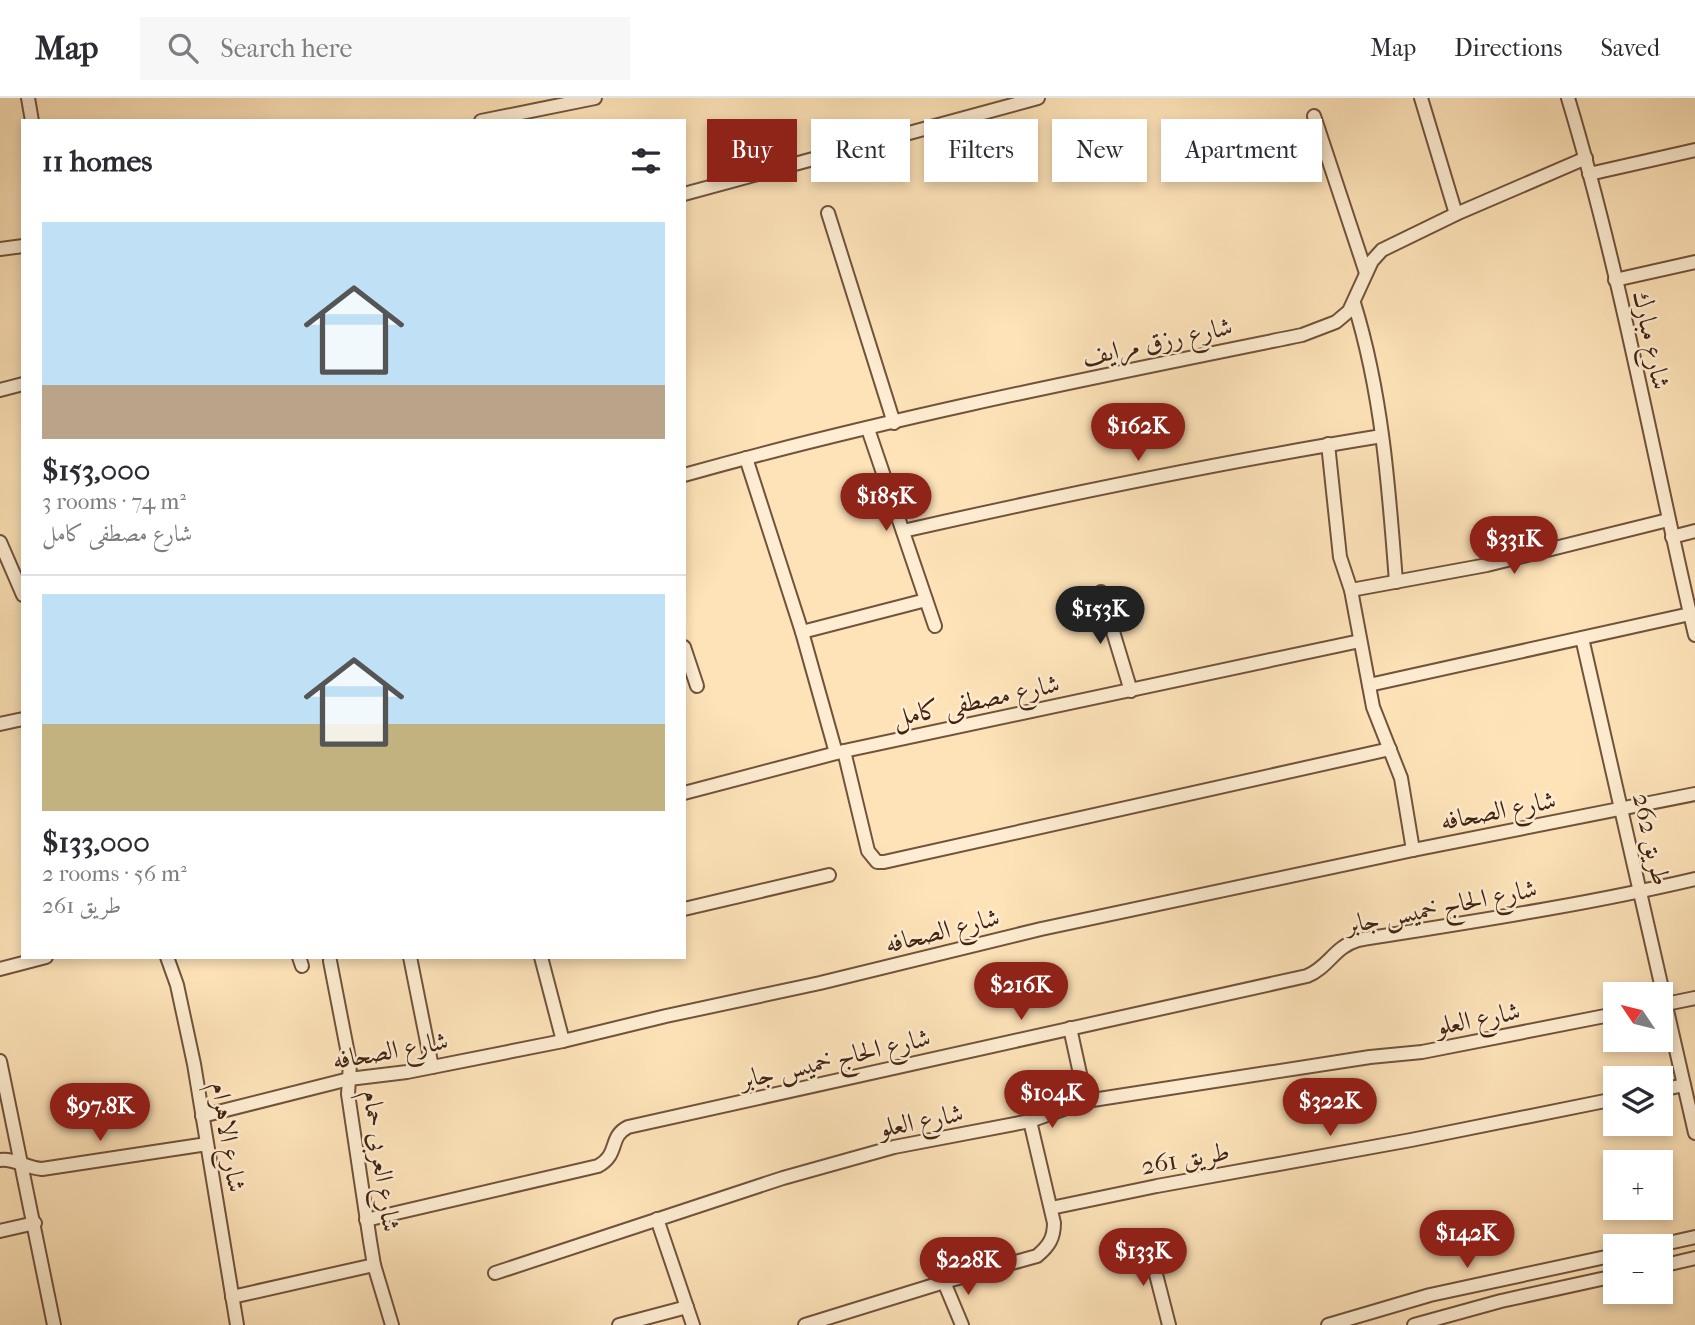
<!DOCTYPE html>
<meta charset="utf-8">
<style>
body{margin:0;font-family:"IM FELL French Canon",Amiri,serif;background:#f7f7f7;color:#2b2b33;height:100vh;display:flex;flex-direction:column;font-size:26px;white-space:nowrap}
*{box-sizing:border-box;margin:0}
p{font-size:23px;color:#7c7c81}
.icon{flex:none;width:38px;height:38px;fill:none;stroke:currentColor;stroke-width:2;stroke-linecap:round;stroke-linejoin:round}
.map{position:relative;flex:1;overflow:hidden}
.sheet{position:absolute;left:21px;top:21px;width:665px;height:840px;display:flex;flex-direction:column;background:#fff;border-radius:0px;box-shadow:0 4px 10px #0003}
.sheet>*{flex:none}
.guide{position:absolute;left:707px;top:21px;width:665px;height:63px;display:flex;gap:14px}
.needle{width:46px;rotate:305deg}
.controls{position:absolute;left:1603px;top:884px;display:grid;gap:14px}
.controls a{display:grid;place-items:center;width:70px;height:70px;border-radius:0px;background:#fff;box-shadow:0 4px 10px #0003;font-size:35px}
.price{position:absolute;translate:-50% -60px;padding:0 16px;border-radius:24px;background:#8f2418;color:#fff;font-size:23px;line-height:46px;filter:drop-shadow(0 2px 4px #0008)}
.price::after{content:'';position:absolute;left:50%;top:42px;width:21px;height:16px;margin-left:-10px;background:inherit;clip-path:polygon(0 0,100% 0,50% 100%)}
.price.selected{background:#222;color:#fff}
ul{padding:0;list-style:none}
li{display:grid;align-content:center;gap:14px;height:371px;padding:0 21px}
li+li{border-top:2px solid #e1e1e2}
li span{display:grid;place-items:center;height:217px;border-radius:0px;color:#555}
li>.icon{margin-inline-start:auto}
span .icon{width:126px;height:126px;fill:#fffc;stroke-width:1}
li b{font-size:30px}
h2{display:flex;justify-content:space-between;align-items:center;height:84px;padding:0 21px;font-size:30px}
.tag{padding:0 24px;border-radius:0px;background:#fff;box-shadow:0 4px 10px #0003;font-size:24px;line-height:63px}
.tag.selected{background:#8f2418;color:#fff}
header{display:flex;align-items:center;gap:42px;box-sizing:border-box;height:98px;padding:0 35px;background:#fff;border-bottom:2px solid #e1e1e2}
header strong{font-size:33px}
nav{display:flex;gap:38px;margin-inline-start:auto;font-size:24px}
.search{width:490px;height:63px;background:#f7f7f7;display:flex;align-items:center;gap:18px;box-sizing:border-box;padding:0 24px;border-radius:0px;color:#7c7c81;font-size:26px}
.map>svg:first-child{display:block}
</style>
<header>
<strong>Map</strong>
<div class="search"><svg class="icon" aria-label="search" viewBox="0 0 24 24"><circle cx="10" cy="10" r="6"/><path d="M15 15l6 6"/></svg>Search here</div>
<nav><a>Map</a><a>Directions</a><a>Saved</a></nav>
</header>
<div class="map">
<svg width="1695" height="1227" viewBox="0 0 1695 1227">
<rect width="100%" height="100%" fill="#fee3b9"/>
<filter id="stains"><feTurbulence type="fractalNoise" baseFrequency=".00286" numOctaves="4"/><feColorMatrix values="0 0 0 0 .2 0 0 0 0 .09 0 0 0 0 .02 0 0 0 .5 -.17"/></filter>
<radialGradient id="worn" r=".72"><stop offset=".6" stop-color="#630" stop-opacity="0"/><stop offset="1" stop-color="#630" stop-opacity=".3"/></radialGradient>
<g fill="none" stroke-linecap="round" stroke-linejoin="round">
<defs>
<g id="street">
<path d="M28 0 32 23"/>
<path d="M1421 0 1456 116"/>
<path d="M1568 0C1621 176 1653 358 1695 537"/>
<path d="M1314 18 1366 175"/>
<path d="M481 23 595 0"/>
<path d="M1589 76 1695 52"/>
<path d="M684 96 1038 0"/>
<path d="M828 115 894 325"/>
<path d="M0 151 23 148"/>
<path d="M1615 182 1695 164"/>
<path d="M1354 205C1382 295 1389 391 1396 484"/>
<path d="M0 292 23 286"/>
<path d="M868 331 935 528"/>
<path d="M1328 346 1340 459 1351 492 1373 609 1401 680 1413 752"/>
<path d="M746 360 802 534 836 655"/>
<path d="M684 377C887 320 1095 279 1302 237L1336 224 1349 213 1372 163 1382 152 1456 116 1586 60"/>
<path d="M903 433C1062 397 1221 364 1382 338"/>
<path d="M1672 439 1695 433"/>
<path d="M0 444 23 497"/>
<path d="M1351 492 1487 467 1668 422"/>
<path d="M1101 494 1131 593"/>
<path d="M802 534 926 502"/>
<path d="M1582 540 1695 1035"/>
<path d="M684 549 697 588"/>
<path d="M1369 587 1690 516"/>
<path d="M0 626 23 621"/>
<path d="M844 653 868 753 877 764H884L1390 651"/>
<path d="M684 695 844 653 1360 543"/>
<path d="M684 811 829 777"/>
<path d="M167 859 177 887 194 966 237 1227"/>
<path d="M299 859 302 868"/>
<path d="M410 859 432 969"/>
<path d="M541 859 563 943"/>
<path d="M330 863 350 966 348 996 370 1143 374 1167 392 1227"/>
<path d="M0 871 46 859"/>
<path d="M1661 907 1695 900"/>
<path d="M1070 930 1086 1003"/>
<path d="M0 963 54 1227"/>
<path d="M1661 992 1684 987"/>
<path d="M202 1018 349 981 407 974 563 943 666 918 820 885 1041 831 1413 752 1695 696"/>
<path d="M0 1062C14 1060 26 1070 42 1071L207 1046"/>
<path d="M1051 1110 1157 1088 1411 1042 1615 1001"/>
<path d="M657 1121 693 1227"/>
<path d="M366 1122 598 1068C620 1056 608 1039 628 1029L1307 878C1329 869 1334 849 1358 842 1470 824 1584 807 1695 781"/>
<path d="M0 1133 35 1125"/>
<path d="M1148 1145 1169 1227"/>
<path d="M1655 1148 1695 1139"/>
<path d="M1661 1168 1695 1160"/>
<path d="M495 1175 783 1080 894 1049 1030 1023 1086 1003 1370 959 1422 954 1615 916"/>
<path d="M944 1184 962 1227"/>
<path d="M232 1199 374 1167"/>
<path d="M619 1227 687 1209"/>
<path d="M805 1227 944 1184 1037 1158C1049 1148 1054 1140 1054 1125L1030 1023"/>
<path d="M1328 1227 1430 1197 1615 1157"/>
<path d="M1414 1227 1501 1203 1615 1178"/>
</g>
</defs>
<use href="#street" stroke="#71533c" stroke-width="16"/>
<use href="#street" stroke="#feedd2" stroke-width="12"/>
</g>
<g text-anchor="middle" stroke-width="5" stroke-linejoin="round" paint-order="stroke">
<g font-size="26" fill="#422312" stroke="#feedd2">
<text transform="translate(1652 242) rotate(78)" y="9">شارع مبارك</text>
<text transform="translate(1157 243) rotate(-12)" y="9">شارع رزق مرايف</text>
<text transform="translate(976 602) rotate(-12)" y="9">شارع مصطفى كامل</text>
<text transform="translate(1498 712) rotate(-11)" y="9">شارع الصحافه</text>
<text transform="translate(1652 741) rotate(77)" y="9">طريق 262</text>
<text transform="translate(1441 808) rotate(-11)" y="9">شارع الحاج خميس جابر</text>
<text transform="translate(942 832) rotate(-14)" y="9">شارع الصحافه</text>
<text transform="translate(1478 920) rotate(-11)" y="9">شارع العلو</text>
<text transform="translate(390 952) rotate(-10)" y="9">شارع الصحافه</text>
<text transform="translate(835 960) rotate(-13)" y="9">شارع الحاج خميس جابر</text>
<text transform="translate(921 1022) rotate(-11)" y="9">شارع العلو</text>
<text transform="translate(229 1039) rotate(81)" y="9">شارع الاهرام</text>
<text transform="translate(1185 1060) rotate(-10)" y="9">طريق 261</text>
<text transform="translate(382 1063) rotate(82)" y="9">شارع العربى حمام</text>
</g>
</g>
<rect width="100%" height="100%" filter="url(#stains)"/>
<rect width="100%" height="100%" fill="url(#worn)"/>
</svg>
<div class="controls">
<a><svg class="needle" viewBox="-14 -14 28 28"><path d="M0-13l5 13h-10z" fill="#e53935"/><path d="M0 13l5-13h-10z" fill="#7c7c81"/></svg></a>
<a><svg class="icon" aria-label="layers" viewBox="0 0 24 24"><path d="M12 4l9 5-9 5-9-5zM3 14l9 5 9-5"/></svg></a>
<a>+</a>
<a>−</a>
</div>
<b class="price" style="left:1138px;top:365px">$162K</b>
<b class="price" style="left:886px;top:435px">$185K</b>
<b class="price" style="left:1514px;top:478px">$331K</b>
<b class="price selected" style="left:1100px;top:548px">$153K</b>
<b class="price" style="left:1021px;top:924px">$216K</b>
<b class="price" style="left:1052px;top:1032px">$104K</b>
<b class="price" style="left:1330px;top:1040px">$322K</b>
<b class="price" style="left:100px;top:1045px">$97.8K</b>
<b class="price" style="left:1467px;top:1172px">$142K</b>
<b class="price" style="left:1143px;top:1190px">$133K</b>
<b class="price" style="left:968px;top:1199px">$228K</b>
<div class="guide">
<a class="tag selected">Buy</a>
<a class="tag">Rent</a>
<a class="tag">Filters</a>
<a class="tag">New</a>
<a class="tag">Apartment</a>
</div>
<section class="sheet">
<h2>11 homes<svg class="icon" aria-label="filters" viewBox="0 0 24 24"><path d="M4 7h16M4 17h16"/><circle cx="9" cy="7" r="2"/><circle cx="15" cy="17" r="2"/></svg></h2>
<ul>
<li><span style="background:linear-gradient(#bfe0f5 75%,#b9a48a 0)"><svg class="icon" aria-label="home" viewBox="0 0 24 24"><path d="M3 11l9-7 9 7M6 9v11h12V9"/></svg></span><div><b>$153,000</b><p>3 rooms · 74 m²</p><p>شارع مصطفى كامل</p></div></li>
<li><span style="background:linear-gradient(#bfe0f5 60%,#c2b280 0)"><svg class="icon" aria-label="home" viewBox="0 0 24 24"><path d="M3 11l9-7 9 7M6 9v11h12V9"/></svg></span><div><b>$133,000</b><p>2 rooms · 56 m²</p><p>طريق 261</p></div></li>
</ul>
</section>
</div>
